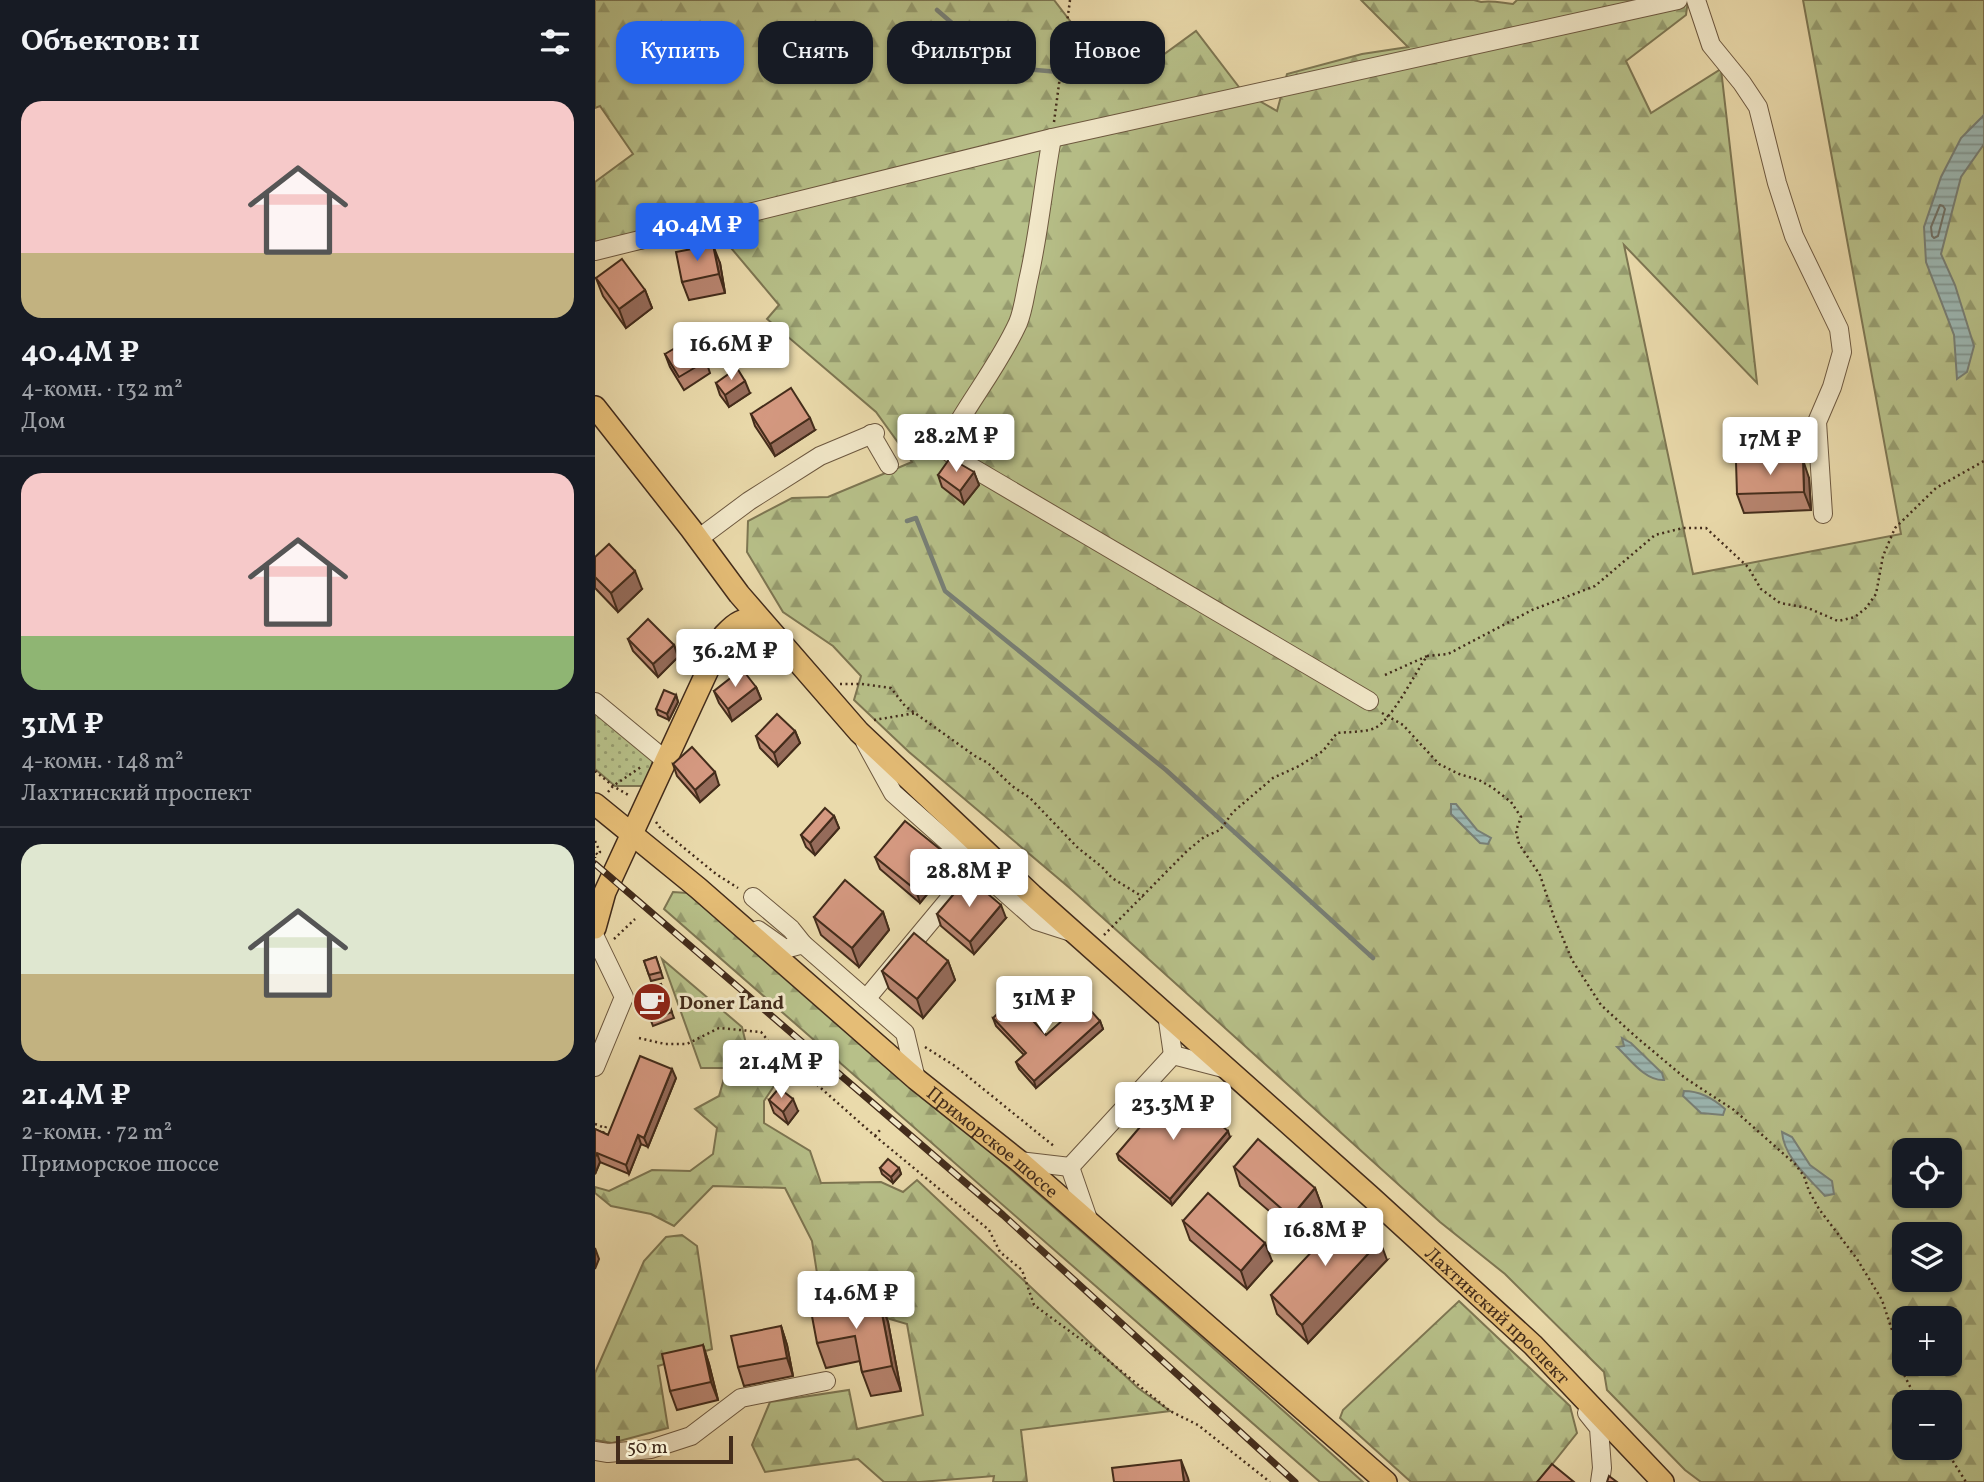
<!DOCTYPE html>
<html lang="ru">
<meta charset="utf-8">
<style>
body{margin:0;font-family:Vollkorn,serif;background:#20242c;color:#f1f3f6;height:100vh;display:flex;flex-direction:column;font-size:26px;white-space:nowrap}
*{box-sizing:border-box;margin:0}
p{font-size:23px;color:#9ea1a6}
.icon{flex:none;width:38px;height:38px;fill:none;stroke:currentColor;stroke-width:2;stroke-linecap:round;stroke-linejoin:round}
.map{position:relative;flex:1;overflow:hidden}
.details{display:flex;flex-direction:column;background:#171b24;width:595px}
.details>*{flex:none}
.banner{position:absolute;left:21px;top:21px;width:665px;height:63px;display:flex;gap:14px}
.fabs{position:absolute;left:1297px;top:1138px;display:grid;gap:14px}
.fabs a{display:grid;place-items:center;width:70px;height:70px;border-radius:14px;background:#171b24;box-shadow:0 2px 5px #0004;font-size:35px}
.scale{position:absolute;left:21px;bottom:18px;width:117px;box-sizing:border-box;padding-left:7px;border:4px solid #432c1b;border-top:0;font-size:19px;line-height:24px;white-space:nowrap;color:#432c1b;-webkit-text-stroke:5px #f1e7c8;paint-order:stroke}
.price{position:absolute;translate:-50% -60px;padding:0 16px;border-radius:7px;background:#fff;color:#222;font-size:23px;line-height:46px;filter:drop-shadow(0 2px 4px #0008)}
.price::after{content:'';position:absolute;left:50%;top:42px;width:21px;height:16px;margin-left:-10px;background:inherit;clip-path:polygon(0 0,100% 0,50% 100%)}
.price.selected{background:#2563eb;color:#fff}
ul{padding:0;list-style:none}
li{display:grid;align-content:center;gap:14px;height:371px;padding:0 21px}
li+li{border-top:2px solid #363941}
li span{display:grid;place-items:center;height:217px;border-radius:21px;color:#555}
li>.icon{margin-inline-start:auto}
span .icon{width:126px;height:126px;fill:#fffc;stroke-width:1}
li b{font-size:30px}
h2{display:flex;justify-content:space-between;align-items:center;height:84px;padding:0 21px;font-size:30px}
.chip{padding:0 24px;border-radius:21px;background:#171b24;box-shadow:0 2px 5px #0004;font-size:24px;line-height:63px}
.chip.selected{background:#2563eb;color:#fff}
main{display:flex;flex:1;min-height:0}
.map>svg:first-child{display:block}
</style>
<main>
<section class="details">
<h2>Объектов: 11<svg class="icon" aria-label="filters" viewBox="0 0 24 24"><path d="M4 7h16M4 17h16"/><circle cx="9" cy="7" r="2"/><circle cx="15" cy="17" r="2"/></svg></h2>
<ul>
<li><span style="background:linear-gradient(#f6c9c9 70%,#c2b280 0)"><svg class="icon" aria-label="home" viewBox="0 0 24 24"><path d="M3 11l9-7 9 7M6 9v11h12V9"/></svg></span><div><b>40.4M ₽</b><p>4-комн. · 132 m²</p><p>Дом</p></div></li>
<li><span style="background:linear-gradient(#f6c9c9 75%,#8fb573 0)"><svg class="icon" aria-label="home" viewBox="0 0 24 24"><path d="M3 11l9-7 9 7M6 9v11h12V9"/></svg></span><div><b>31M ₽</b><p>4-комн. · 148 m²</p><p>Лахтинский проспект</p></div></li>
<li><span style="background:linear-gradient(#dfe7d0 60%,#c2b280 0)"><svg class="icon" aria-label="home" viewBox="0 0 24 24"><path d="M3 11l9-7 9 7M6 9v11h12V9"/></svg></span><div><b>21.4M ₽</b><p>2-комн. · 72 m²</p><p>Приморское шоссе</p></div></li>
</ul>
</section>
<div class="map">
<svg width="1389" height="1482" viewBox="0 0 1389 1482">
<defs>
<pattern id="grass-dots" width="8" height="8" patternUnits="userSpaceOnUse" patternTransform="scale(1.75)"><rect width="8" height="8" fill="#b7c089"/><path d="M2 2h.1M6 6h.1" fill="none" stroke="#969c6f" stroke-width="1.8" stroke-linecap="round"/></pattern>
<pattern id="forest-firs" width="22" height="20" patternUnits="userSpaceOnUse" patternTransform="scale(1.75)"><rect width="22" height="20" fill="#b7c089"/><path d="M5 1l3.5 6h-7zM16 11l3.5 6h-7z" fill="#969c6f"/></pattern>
<pattern id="water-rules" width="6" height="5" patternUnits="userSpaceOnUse" patternTransform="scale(1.75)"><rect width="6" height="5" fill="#9cb8b4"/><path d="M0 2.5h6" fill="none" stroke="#819692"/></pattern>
</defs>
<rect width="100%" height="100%" fill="#eadaab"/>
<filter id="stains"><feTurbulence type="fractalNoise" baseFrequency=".00286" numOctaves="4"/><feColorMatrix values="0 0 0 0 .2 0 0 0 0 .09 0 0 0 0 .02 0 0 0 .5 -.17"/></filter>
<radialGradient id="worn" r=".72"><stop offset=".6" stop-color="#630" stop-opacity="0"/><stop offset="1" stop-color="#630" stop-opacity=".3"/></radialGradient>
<path fill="url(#grass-dots)" stroke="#7d7652" stroke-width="2" d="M0 713 58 760 51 786H20L0 769Z"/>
<g fill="url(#forest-firs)" stroke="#7d7652" stroke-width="2" fill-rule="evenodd">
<path d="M0 0H459L479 26 546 71 601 31 647 91 682 111 692 74 767 54 813 47 766 0H879L886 2C897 0 907 3 918 4L922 0H1093L1091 15 1031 61 1056 113 1126 69 1162 383 1029 245 1098 574 1306 534 1208 0H1389V1482H1106L1090 1470 1012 1390 1009 1372 910 1274 845 1222 477 890 314 752 259 700 266 676 238 646 188 612 152 552 153 521 197 498 233 497 317 462 281 412 172 319 184 305 126 236 0 256V182L38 154 5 106 0 108ZM1309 1150H1354V1195H1309ZM1309 1234H1354V1279H1309ZM1309 1318H1354V1363H1309ZM1309 1402H1354V1447H1309Z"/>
<path d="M78 892 92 893 269 1041 569 1304 768 1482H725L69 909Z"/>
<path d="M67 959 147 1027 152 1048 143 1070 185 1077 169 1101V1123L215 1151 226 1183 286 1182 308 1192 322 1180 543 1388 575 1411 426 1430 432 1482H398L399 1476 325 1482H289L263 1459 170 1472 157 1445 175 1402 254 1390 262 1429 328 1415 312 1324 226 1299 217 1241 190 1188 118 1186 79 1226 56 1214 16 1206 0 1193V1187L14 1191 57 1170 95 1171 118 1154 122 1128 100 1109 124 1096 132 1068H106Z"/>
<path d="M87 1235 102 1246 117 1349 63 1366 73 1428 17 1443 0 1440V1373L49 1261 71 1237Z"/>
<path d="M864 1301 975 1406 982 1433 943 1482H816L745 1418 748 1410Z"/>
</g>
<g fill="url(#water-rules)" stroke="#788077" stroke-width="2">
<path d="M1389 115V144L1366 177 1346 254 1360 285 1379 346 1372 372 1362 379 1359 335 1331 262 1329 227 1346 177 1366 138Z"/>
<path d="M856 804H861L882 830 896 838 893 844 885 843 856 814Z"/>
<path d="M1027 1038 1036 1043 1067 1073 1069 1080C1050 1081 1035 1059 1022 1047L1029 1046Z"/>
<path d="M1089 1091C1105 1091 1119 1099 1130 1109L1128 1115 1106 1113 1088 1096Z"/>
<path d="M1187 1132 1197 1137 1215 1165 1237 1181 1239 1194 1230 1196C1214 1178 1189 1158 1187 1132Z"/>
</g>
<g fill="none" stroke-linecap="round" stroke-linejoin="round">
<path stroke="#707268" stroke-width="2" d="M1345 205 1348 206 1350 209 1343 236 1339 238 1337 236 1336 227Z"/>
<g stroke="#788077" stroke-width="4.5">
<path d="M342 10 380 43 418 68 532 78"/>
<path d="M312 521 321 518 350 591 571 770 778 958"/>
</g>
<defs>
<g id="minor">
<path d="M1101 0 1116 45 1147 83 1163 107 1182 183 1199 236 1244 329 1247 352 1237 387 1222 422 1228 514"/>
<path d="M0 251 457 138 1083 0"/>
<path d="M276 434 294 465"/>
<path d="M315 437 349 448C371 405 403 367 423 323 428 311 430 295 433 281 444 234 448 186 457 138"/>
<path d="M349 448 366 461 774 701"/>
<path d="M103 539 154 501 225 456 280 433"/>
<path d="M0 702 70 760"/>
<path d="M270 742 298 793 442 921 476 932"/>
<path d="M158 897 196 929 208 944"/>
<path d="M163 930 190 949 208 944 310 1033 321 1079"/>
<path d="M0 937 29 997 0 1067"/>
<path d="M271 999 380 868"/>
<path d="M572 1014 578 1055"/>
<path d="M578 1055 632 1069"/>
<path d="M424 1161 475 1167"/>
<path d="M475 1167 578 1055"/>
<path d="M475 1167 494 1222"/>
<path d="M992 1413 1004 1428 1007 1468 1005 1482"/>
<path d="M0 1451 13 1453 56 1449 96 1436 146 1398 231 1381"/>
</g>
<g id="major">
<path id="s1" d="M0 407 96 529 144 594 264 732 437 895 776 1197 938 1345 1068 1482"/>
<path id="s2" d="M0 804 103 888 321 1079 424 1161 791 1482"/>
<path d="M0 928 10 892 129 635C141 622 147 618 165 620"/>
</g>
</defs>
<use href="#minor" stroke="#6d583f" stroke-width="20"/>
<use href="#major" stroke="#432c1b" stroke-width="24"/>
<g stroke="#432c1b" stroke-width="2.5" stroke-dasharray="2 3.5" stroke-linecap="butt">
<path d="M459 122 475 0"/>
<path d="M790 675 832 656"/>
<path d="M245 684H267L296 688 310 706 380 756 393 763 417 786 435 798 483 848 507 867 517 878 548 897"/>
<path d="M787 713 808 725 844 764 864 774 884 780 898 788 916 802 926 817 921 831 924 844 945 875 959 917 977 960 1006 1005 1040 1036 1090 1078 1139 1110 1200 1164 1209 1176 1214 1191 1224 1209 1262 1259 1287 1300 1302 1345 1305 1367 1323 1402"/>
<path d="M279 720 321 713"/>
<path d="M0 771 18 786 35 796"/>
<path d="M13 792 18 786 46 767"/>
<path d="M61 822 66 829 121 874 143 888"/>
<path d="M0 841 5 852 3 855 0 852"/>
<path d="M0 857V858"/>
<path d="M509 935 592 851 609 837 625 830 638 812 678 778 704 766 728 751 742 733C751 732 772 732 780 728 797 720 820 673 832 656L853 654 937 610 1000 586 1060 535 1088 528H1111L1153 567 1166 589 1185 603 1213 608 1243 621 1260 617 1271 608 1281 594 1288 556 1300 528 1341 488 1389 461"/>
<path d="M19 939 40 919"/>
<path d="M44 1038 70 1044H92L124 1028 166 1032 175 1043 280 1136 394 1230 405 1252 427 1270 439 1305 503 1352 575 1411 603 1425 675 1482"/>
<path d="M330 1047 360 1066 460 1147"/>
<path d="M0 1124 10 1128"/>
<path d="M8 1133 12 1124"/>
<path d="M280 1136 285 1130"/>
<path d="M1349 1447 1371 1482"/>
</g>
<use href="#minor" stroke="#f1e7c8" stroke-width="18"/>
<use href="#major" stroke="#e5bd76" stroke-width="21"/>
<defs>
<path id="rail" d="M0 864 408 1215 700 1482"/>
</defs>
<use href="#rail" stroke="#432c1b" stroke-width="7"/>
<use href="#rail" stroke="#f1e7c8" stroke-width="4.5" stroke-dasharray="13" stroke-linecap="butt"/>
</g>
<g fill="#b7846f" stroke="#432c1b" stroke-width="2">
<path d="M125 263 130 293 94 300 87 282Z"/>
<path d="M1 278 50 290 57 308 31 328 8 296Z"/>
<path d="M70 354 111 361 115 373 89 390 75 367Z"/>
<path d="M121 383 155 393 134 407 125 395Z"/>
<path d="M156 414 220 430 180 456 160 426Z"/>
<path d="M379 472 384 485 369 504 347 487 343 475Z"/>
<path d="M1214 478 1216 510 1149 513 1142 494Z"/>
<path d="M0 557 47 589 23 612 0 588Z"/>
<path d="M33 639 79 645 83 657 63 677 38 651Z"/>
<path d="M161 687 166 699 137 721 124 703 119 691Z"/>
<path d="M81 695 83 702 74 720 63 715 61 709Z"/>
<path d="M200 731 205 743 183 766 165 748 161 736Z"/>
<path d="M78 764 124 785 105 802 82 776Z"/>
<path d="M239 816 244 828 220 855 211 847 206 835Z"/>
<path d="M351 854 355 866 325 903 285 869 280 857Z"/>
<path d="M288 912 294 930 264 967 226 935 219 917Z"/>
<path d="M342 914 411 918 379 954 346 926Z"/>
<path d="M61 957 68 978 56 981 49 961Z"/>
<path d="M353 961 360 980 328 1018 294 989 287 971Z"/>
<path d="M66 984 79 1018 58 1026 45 992Z"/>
<path d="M398 1018 451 1035 505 1021 508 1029 441 1088 424 1069 421 1062 429 1055 401 1026Z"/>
<path d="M81 1078 53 1147 46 1144 34 1174 5 1162 0 1174V1129L13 1135Z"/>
<path d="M174 1100 203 1111 193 1124 179 1113Z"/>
<path d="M635 1137 577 1205 524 1160 522 1154Z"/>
<path d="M639 1167 720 1188 727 1207 702 1235 645 1186Z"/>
<path d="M285 1168H304L306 1174 298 1183 287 1174Z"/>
<path d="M588 1221 677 1261 652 1289 595 1240Z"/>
<path d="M792 1260 713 1343 682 1314 676 1295Z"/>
<path d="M284 1298 293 1322 306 1391 276 1396 267 1372 265 1361 231 1368 222 1343Z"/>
<path d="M186 1326 192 1345 198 1376 149 1386 143 1367Z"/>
<path d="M108 1345 114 1364 123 1400 82 1410 75 1391Z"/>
</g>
<g fill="#956b5a" stroke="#432c1b" stroke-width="2">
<path d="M118 245 125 263 130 293 124 274Z"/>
<path d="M50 290 57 308 31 328 24 309Z"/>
<path d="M150 381 155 393 134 407 130 395Z"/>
<path d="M215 418 220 430 180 456 175 444Z"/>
<path d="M1208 460 1214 478 1216 510 1209 492Z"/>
<path d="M379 472 384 485 369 504 365 491Z"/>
<path d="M40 571 47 589 23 612 16 593Z"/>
<path d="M79 645 83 657 63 677 58 664Z"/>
<path d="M161 687 166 699 137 721 133 709Z"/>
<path d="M81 695 83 702 74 720 72 714Z"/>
<path d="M200 731 205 743 183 766 179 753Z"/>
<path d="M120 772 124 785 105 802 100 790Z"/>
<path d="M239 816 244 828 220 855 215 843Z"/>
<path d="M351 854 355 866 325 903 321 890Z"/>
<path d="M406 905 411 918 379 954 375 942Z"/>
<path d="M288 912 294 930 264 967 257 948Z"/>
<path d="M353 961 360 980 328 1018 322 999Z"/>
<path d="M505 1021 508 1029 441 1088 439 1081Z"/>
<path d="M77 1069 81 1078 53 1147 49 1138Z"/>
<path d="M198 1099 203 1111 193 1124 188 1112Z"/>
<path d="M633 1131 635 1137 577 1205 575 1199Z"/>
<path d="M43 1135 46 1144 34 1174 31 1165Z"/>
<path d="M2 1153 5 1162 0 1174V1157Z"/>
<path d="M304 1168 306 1174 298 1183 296 1177Z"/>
<path d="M720 1188 727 1207 702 1235 696 1217Z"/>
<path d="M785 1241 792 1260 713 1343 707 1325Z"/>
<path d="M670 1243 677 1261 652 1289 646 1271Z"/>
<path d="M0 1248 4 1259 0 1269Z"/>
<path d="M284 1298 293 1322 306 1391 297 1366Z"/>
<path d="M186 1326 192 1345 198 1376 192 1358Z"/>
<path d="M108 1345 114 1364 123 1400 116 1382Z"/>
<path d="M586 1460 593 1478 594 1482H589Z"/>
</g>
<g fill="#d59981" stroke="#432c1b" stroke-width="2">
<path d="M118 245 124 274 87 282 81 252Z"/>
<path d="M27 259 50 290 24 309 1 278Z"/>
<path d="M97 338 111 361 84 377 70 354Z"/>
<path d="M142 368 150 381 130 395 121 383Z"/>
<path d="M196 388 215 418 175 444 156 414Z"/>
<path d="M355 458 379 472 365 491 343 475Z"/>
<path d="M1208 460 1209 492 1142 494 1141 462Z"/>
<path d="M14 544 40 571 16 593 0 577V557Z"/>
<path d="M53 619 79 645 58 664 33 639Z"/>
<path d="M147 669 161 687 133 709 119 691Z"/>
<path d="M69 690 81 695 72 714 61 709Z"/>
<path d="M182 714 200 731 179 753 161 736Z"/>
<path d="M97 747 120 772 100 790 78 764Z"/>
<path d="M230 808 239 816 215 843 206 835Z"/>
<path d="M310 821 351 854 321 890 280 857Z"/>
<path d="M373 877 406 905 375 942 342 914Z"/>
<path d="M250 880 288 912 257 948 219 917Z"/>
<path d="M319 933 353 961 322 999 287 971Z"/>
<path d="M61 957 66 972 54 975 49 961Z"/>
<path d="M66 984 77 1012 56 1020 45 992Z"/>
<path d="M418 999 451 1035 488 1002 505 1021 439 1081 421 1062 431 1053 398 1018Z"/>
<path d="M45 1056 77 1069 49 1138 43 1135 31 1165 2 1153 0 1157V1129L13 1135Z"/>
<path d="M580 1086 633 1131 575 1199 522 1154Z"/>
<path d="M184 1088 198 1099 188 1112 174 1100Z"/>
<path d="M663 1139 720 1188 696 1217 639 1167Z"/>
<path d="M293 1159 304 1168 296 1177 285 1168Z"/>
<path d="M613 1193 670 1243 646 1271 588 1221Z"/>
<path d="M754 1212 785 1241 707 1325 676 1295Z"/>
<path d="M284 1298 297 1366 267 1372 260 1336 222 1343 216 1311Z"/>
<path d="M186 1326 192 1358 143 1367 136 1336Z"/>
<path d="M108 1345 116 1382 75 1391 67 1354Z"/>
<path d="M586 1460 589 1482H519L517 1468Z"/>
<path d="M957 1464 979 1482H942Z"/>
<path d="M1014 1476 1022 1482H1012Z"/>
</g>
<defs>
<symbol id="cafe-disc" viewBox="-11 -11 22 22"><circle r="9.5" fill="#8f2418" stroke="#f1e7c8"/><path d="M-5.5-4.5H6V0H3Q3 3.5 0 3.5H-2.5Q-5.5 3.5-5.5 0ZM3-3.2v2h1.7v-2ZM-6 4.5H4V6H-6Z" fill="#fff"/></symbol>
</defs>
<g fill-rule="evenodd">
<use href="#cafe-disc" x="35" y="980" width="44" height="44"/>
</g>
<g text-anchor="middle" stroke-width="6" stroke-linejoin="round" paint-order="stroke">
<g font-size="19" font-weight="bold" fill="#432c1b" stroke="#f1e7c8" text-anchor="start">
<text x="84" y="1009">Doner Land</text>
</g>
<g font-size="19" fill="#432c1b" stroke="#f1e7c8">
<text dy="7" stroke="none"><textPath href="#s2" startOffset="522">Приморское шоссе</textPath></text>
<text dy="7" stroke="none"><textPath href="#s1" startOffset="1284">Лахтинский проспект</textPath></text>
</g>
</g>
<rect width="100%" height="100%" filter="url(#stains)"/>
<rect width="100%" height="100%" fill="url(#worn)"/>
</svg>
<div class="fabs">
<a><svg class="icon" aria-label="locate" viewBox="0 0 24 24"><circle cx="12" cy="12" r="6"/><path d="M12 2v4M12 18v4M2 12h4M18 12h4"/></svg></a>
<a><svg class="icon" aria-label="layers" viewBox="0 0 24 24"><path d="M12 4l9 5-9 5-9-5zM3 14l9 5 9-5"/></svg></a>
<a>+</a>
<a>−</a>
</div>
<div class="scale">50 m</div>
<b class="price selected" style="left:102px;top:263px">40.4M ₽</b>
<b class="price" style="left:136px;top:382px">16.6M ₽</b>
<b class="price" style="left:361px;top:474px">28.2M ₽</b>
<b class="price" style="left:1175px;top:477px">17M ₽</b>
<b class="price" style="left:140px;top:689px">36.2M ₽</b>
<b class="price" style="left:374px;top:909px">28.8M ₽</b>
<b class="price" style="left:449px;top:1036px">31M ₽</b>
<b class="price" style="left:186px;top:1100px">21.4M ₽</b>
<b class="price" style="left:578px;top:1142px">23.3M ₽</b>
<b class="price" style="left:730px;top:1268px">16.8M ₽</b>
<b class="price" style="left:261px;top:1331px">14.6M ₽</b>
<div class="banner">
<a class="chip selected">Купить</a>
<a class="chip">Снять</a>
<a class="chip">Фильтры</a>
<a class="chip">Новое</a>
</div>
</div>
</main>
